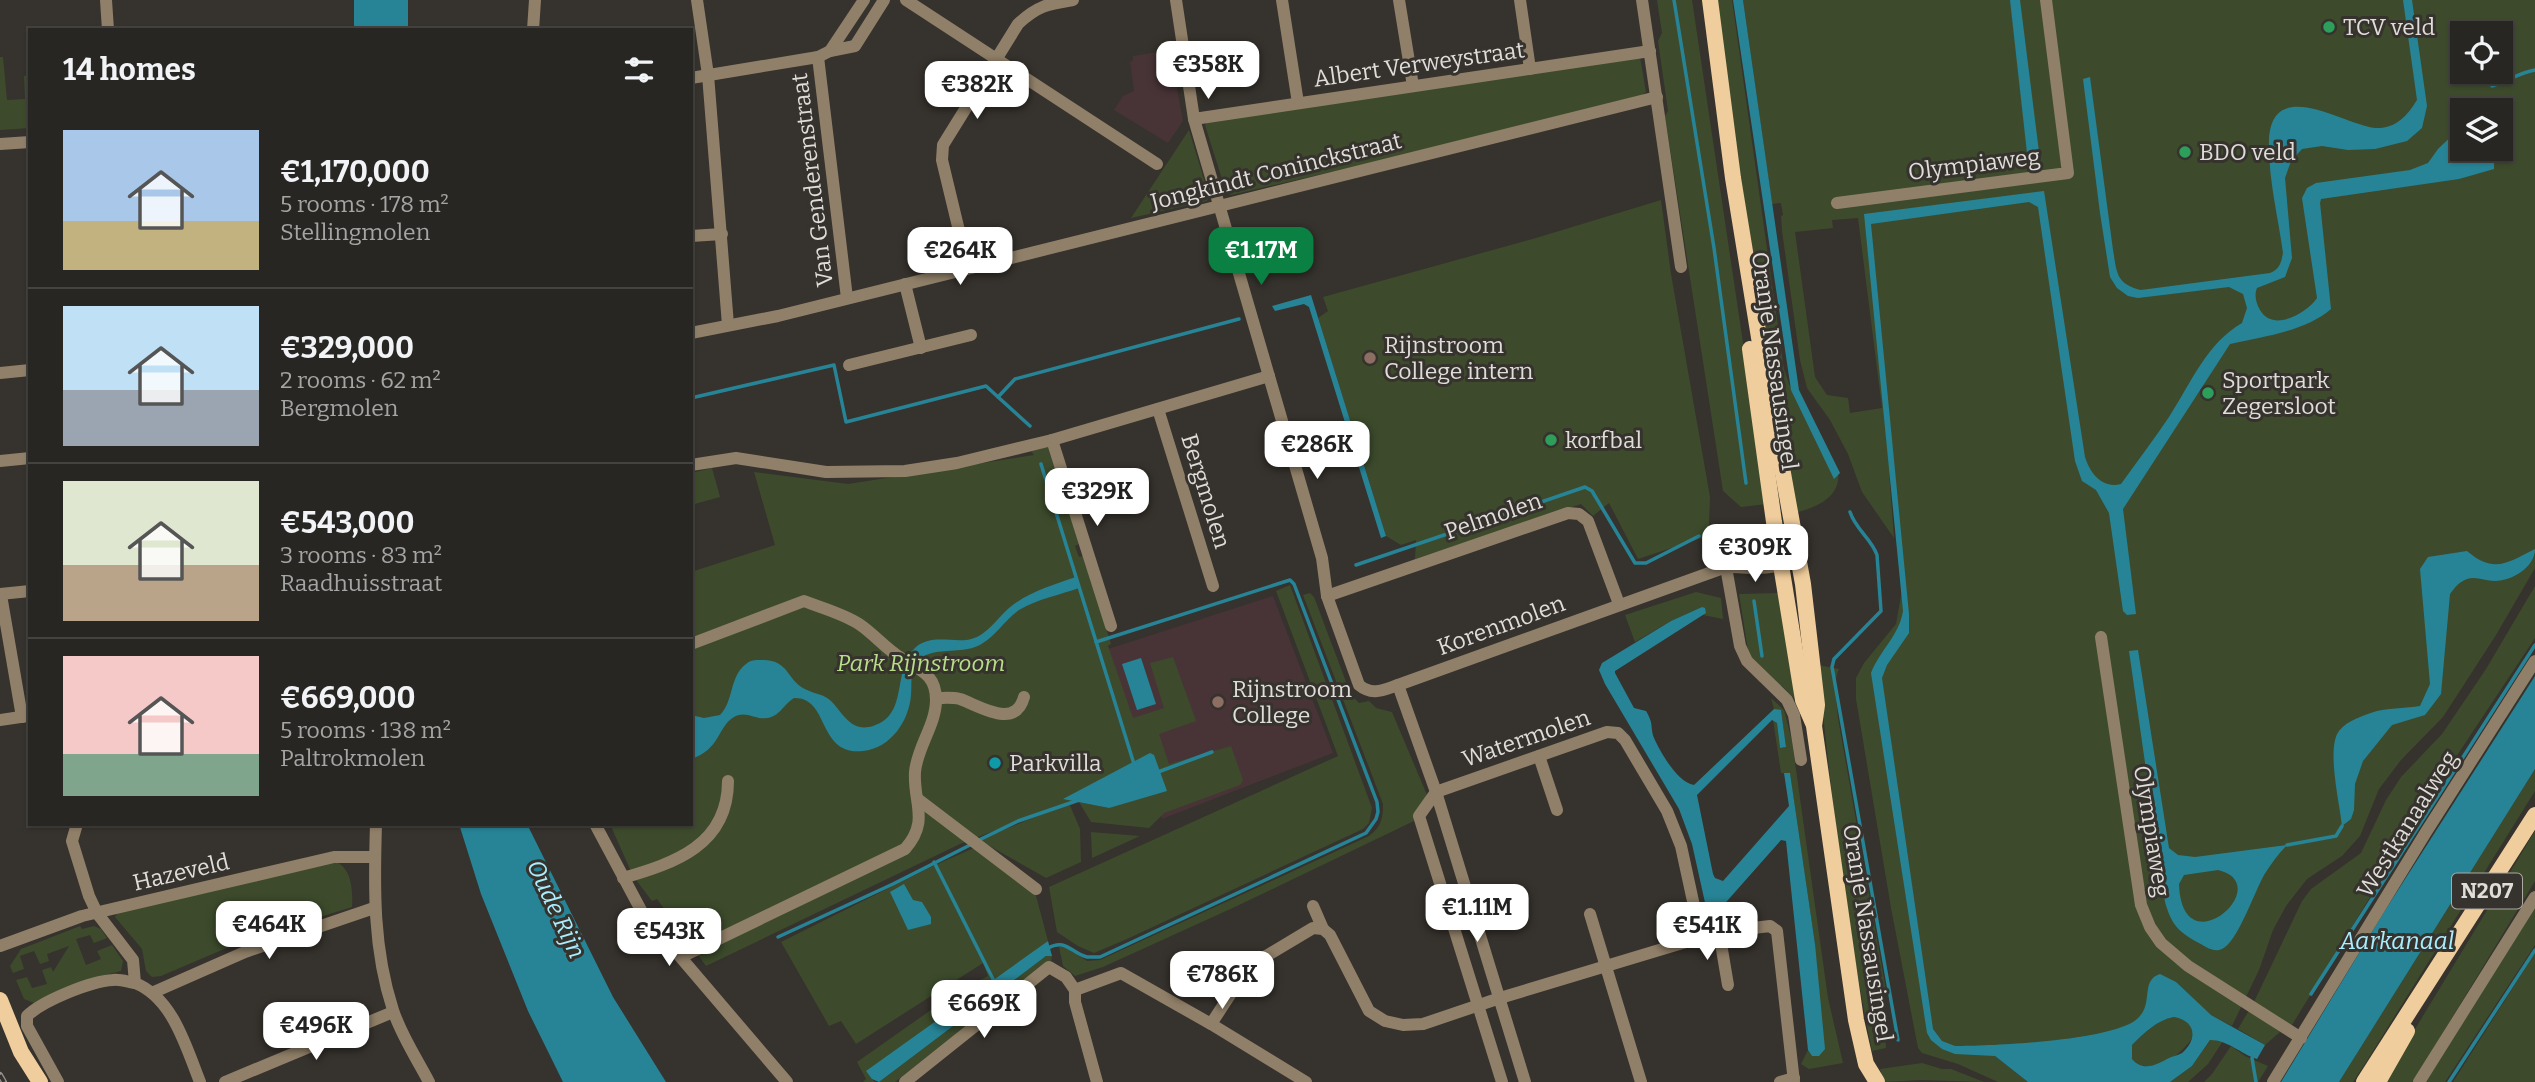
<!DOCTYPE html>
<meta charset="utf-8">
<style>
body{margin:0;font-family:Bitter,serif;background:#34322f;color:#f1f3f6;height:100vh;display:flex;flex-direction:column;font-size:26px;white-space:nowrap}
*{box-sizing:border-box;margin:0}
p{font-size:23px;color:#a5a5a5}
.icon{flex:none;width:38px;height:38px;fill:none;stroke:currentColor;stroke-width:2;stroke-linecap:round;stroke-linejoin:round}
.map{position:relative;flex:1;overflow:hidden}
.panel{position:absolute;left:28px;top:28px;width:665px;height:798px;display:flex;flex-direction:column;background:#282622;border-radius:0px;box-shadow:0 2px 5px #0004,0 0 0 2px #444340}
.panel>*{flex:none}
.tools{position:absolute;left:2450px;top:21px;display:grid;gap:14px}
.tools a{display:grid;place-items:center;width:63px;height:63px;border-radius:0px;background:#282622;box-shadow:0 2px 5px #0004,0 0 0 2px #444340;font-size:35px}
.price{position:absolute;translate:-50% -60px;padding:0 16px;border-radius:14px;background:#fff;color:#222;font-size:23px;line-height:46px;filter:drop-shadow(0 2px 4px #0008)}
.price::after{content:'';position:absolute;left:50%;top:42px;width:21px;height:16px;margin-left:-10px;background:inherit;clip-path:polygon(0 0,100% 0,50% 100%)}
.price.on{background:#0b8043;color:#fff}
ul{padding:0;list-style:none}
li{display:flex;align-items:center;gap:21px;height:175px;padding:0 35px}
li+li{border-top:2px solid #444340}
li span{display:grid;place-items:center;flex:none;width:196px;height:140px;border-radius:0px;color:#555}
li>.icon{margin-inline-start:auto}
span .icon{width:84px;height:84px;fill:#fffc;stroke-width:1}
li b{font-size:30px}
h2{display:flex;justify-content:space-between;align-items:center;height:84px;padding:0 35px;font-size:30px}
.map>svg:first-child{display:block}
</style>
<div class="map">
<svg width="2535" height="1082" viewBox="0 0 2535 1082">
<rect width="100%" height="100%" fill="#36322d"/>
<g fill="#483437">
<path d="M1170 50 1183 121 1168 143 1114 110 1123 96 1134 91 1130 62 1133 61V56Z"/>
<path d="M1273 596 1333 753 1162 819 1105 650Z"/>
</g>
<g fill="#3d4b2c" fill-rule="evenodd">
<path d="M1657 0H1692L1767 504 1741 507 1723 491 1665 116 1668 111 1658 41 1662 33Z"/>
<path d="M1716 0H1732L1784 369 1789 384 1838 471C1842 499 1813 509 1790 514L1751 258Z"/>
<path d="M1743 0H2535V568L2496 635 2443 717 2401 760 2379 789 2360 836 2342 856 2307 879 2286 906 2273 930 2259 970 2232 1026 2211 1015 2194 1001 2128 1036 1995 1056 2028 1082H1998L1958 1064 1922 1053 1918 1048 1891 908 1856 699V678L1864 663 1896 624 1904 579 1889 472 1894 538 1862 492 1848 454 1830 420 1807 388 1800 360 1782 231 1781 216 1783 215 1781 203 1772 204ZM2462 33H2501V72H2462ZM2462 110H2501V149H2462ZM1858 218 1882 408 1850 413 1848 398 1827 395 1815 377 1795 232 1833 228 1832 220Z"/>
<path d="M0 57H3L7 100 25 99 24 76 30 75V128L0 130Z"/>
<path d="M1640 57 1646 92 1642 95 1440 147 1231 195 1226 192 1205 125 1207 121Z"/>
<path d="M1189 130 1209 196 1207 201 1131 218Z"/>
<path d="M1661 200 1671 274 1710 497 1709 525 1702 538 1638 559 1609 503 1593 516 1581 504 1415 559 1416 540 1401 545 1386 536 1318 318 1328 311 1323 297 1536 238Z"/>
<path d="M1048 447 1079 544 1075 546 1079 557 1083 556 1111 644 1108 646 1133 718 1164 708 1150 663 1173 657 1196 721 1159 734 1169 764 1231 746 1243 780 1240 785 1164 813 1149 828 1091 822 1079 802 1109 808 1151 770 960 844 706 966 657 899 652 901 633 876 610 824H691V572L775 545 754 472 848 484 1034 455 1031 451Z"/>
<path d="M712 468 720 497 691 505V473Z"/>
<path d="M1290 585 1372 808 1369 823 1363 829 1127 939 1094 953 1078 946 1057 932 1049 887 1338 756 1276 591Z"/>
<path d="M2535 586V638L2450 766 2292 1025 2254 1002 2302 901 2311 889 2361 853 2386 800 2401 777 2442 734 2486 669Z"/>
<path d="M1696 592 1721 598 1723 619 1703 615 1706 613 1702 607 1671 621 1635 642 1625 615Z"/>
<path d="M1310 593 1314 597 1351 695 1359 703 1369 701 1376 708 1392 712 1427 795 1416 820 1237 906 1103 967 1075 976 1063 966 1059 947H1065L1087 961 1100 960 1369 836C1381 827 1383 819 1383 804L1303 595Z"/>
<path d="M1783 593 1797 701 1782 686 1758 671 1750 663 1739 594Z"/>
<path d="M1818 665 1839 669C1832 684 1837 702 1838 718L1886 990 1881 989 1886 1048 1872 1051C1846 924 1831 795 1818 665Z"/>
<path d="M1771 698 1784 710 1792 741 1828 998 1843 1063 1809 1069 1801 1064 1808 1050 1812 1056 1815 944 1790 774 1781 773 1773 720 1777 723 1780 748 1786 747 1781 711 1774 709Z"/>
<path d="M2535 769V791L2368 1059 2353 1082H2339Z"/>
<path d="M1069 803 1080 829 1081 862 1046 878 979 840Z"/>
<path d="M2535 831V881L2413 1082H2383Z"/>
<path d="M1091 832 1140 836 1092 858Z"/>
<path d="M976 847 1035 892 1048 941 872 1079 875 1082H863L866 1079 857 1062 955 993 988 976 983 963 856 1044 841 1021 829 1026 781 942 931 867Z"/>
<path d="M336 862C352 868 353 892 352 907L243 941 161 976 152 977 146 971 142 949 115 917 118 912Z"/>
<path d="M2535 902V945L2445 1082H2425Z"/>
<path d="M80 926 82 929 94 926 101 929 107 938 94 943 90 935 76 939 86 965 101 959 97 951 112 945 123 961 121 971 97 977 34 1003 24 999 16 980 27 977 32 988 47 984 42 970 51 967 53 972 69 946 47 954 49 961 40 964 34 951 20 956 24 969 13 973 10 966 21 949Z"/>
<path d="M2535 953V1082H2453Z"/>
<path d="M1046 956H1052L1051 962 895 1082H879Z"/>
<path d="M2248 1012H2253L2280 1032 2265 1045 2238 1029Z"/>
<path d="M2174 1017C2186 1019 2191 1023 2194 1034 2186 1053 2149 1079 2132 1059V1045C2144 1033 2157 1020 2174 1017Z"/>
<path d="M2211 1039 2223 1041 2208 1064 2188 1082H2170L2192 1066Z"/>
<path d="M2231 1046 2245 1056 2268 1066 2258 1082H2204L2212 1074Z"/>
<path d="M1922 1063 1942 1069H1951L1984 1082 1921 1080 1883 1082 1880 1069Z"/>
</g>
<g fill="#278496" fill-rule="evenodd">
<rect x="354" y="0" width="54" height="30"/>
<path d="M1733 0H1743L1799 390 1840 473 1834 479 1791 390Z"/>
<path d="M2010 0H2020L2040 160 2028 162Z"/>
<path d="M2403 0H2412L2427 106 2422 128 2407 141 2375 149 2348 150 2322 146 2302 149 2291 161 2285 178 2292 258 2285 277 2257 288C2254 295 2256 303 2260 310 2273 333 2307 313 2317 298L2302 198 2307 188 2316 183 2410 170 2428 163 2438 149 2462 126V149H2494V169L2459 179 2321 199 2320 203 2331 309C2304 332 2264 336 2230 344L2123 509 2136 614 2127 615 2123 611 2109 513 2096 490 2082 481 2075 461 2038 207 2029 202 1871 224 1909 614V633L1887 665 1882 678 1933 1029 1942 1041 1955 1046C1994 1046 2101 1041 2133 1022 2157 1007 2138 981 2160 974L2176 982 2211 1015 2265 1045 2257 1059C2241 1054 2228 1040 2210 1040L2192 1066 2170 1082H2028L1995 1056 1955 1054 1942 1049 1931 1040 1927 1033 1871 673C1880 650 1899 636 1903 611L1864 214 2044 191 2085 457C2090 473 2102 489 2121 484 2137 462 2154 439 2169 417 2191 383 2207 343 2242 323L2247 308 2243 294 2229 287 2138 298 2128 296 2117 288 2110 277 2100 213 2083 79 2090 77 2113 250C2117 273 2116 284 2141 290L2270 273C2280 269 2281 263 2283 253 2278 216 2268 178 2269 140 2272 75 2344 125 2375 128 2396 129 2407 116 2417 100ZM2174 1017C2196 1021 2198 1039 2182 1053 2177 1056 2172 1056 2167 1059 2155 1066 2142 1071 2132 1059V1045C2144 1033 2157 1020 2174 1017Z"/>
<path d="M1311 295 1386 536 1381 538 1309 307 1304 304 1275 311 1272 306Z"/>
<path d="M2535 549C2535 567 2512 581 2495 581 2485 581 2476 576 2467 579 2459 582 2455 587 2450 594L2441 694 2425 715 2392 725 2363 761 2355 784 2354 810 2351 819 2342 826C2340 804 2326 748 2339 731 2347 720 2365 715 2377 711 2391 708 2406 708 2420 706L2430 684 2420 569 2428 557 2467 551C2494 574 2507 563 2535 549Z"/>
<path d="M1076 577 1079 588C1060 595 1037 599 1019 610 1003 621 994 640 975 647 956 654 927 646 915 664 910 673 912 685 911 695 909 721 891 748 863 751 817 756 830 697 794 698 784 704 779 717 767 718 755 720 746 710 734 717 717 727 721 749 691 759V715L704 718 720 715C734 701 729 677 746 664 750 660 755 660 761 660 790 659 786 681 807 690 815 694 824 694 831 701 843 713 851 733 873 726 910 715 891 669 916 647 934 632 958 646 977 637 990 630 998 618 1009 608 1028 592 1053 585 1076 577Z"/>
<path d="M1702 607 1705 608 1706 613 1615 671V673L1634 708 1646 711C1654 724 1650 727 1654 738 1661 753 1677 782 1694 785L1774 709 1781 710 1786 747 1780 748 1777 723 1772 720 1697 795 1713 874 1715 878 1723 881 1789 806 1784 773H1790L1815 944 1825 1049 1819 1056H1812L1808 1050 1786 841 1781 840 1720 909 1711 910 1706 907 1692 844 1679 809 1605 684 1599 670 1602 663 1671 621Z"/>
<path d="M2138 650 2169 848 2178 855 2195 857 2287 845C2278 854 2271 864 2264 875 2255 891 2237 943 2222 949 2213 953 2205 946 2197 942 2177 931 2171 923 2165 902L2129 651ZM2218 870C2278 884 2182 970 2179 884L2184 875Z"/>
<path d="M1141 658 1156 704 1137 710 1122 664Z"/>
<path d="M2535 676V769L2339 1082H2281L2384 912Z"/>
<path d="M1150 753 1154 755 1167 791 1109 808 1063 799Z"/>
<path d="M459 824H527L613 997 666 1082H563L528 1011 481 894Z"/>
<path d="M904 884 913 900 922 902 931 917V924L908 930 890 892Z"/>
<path d="M1048 941 1052 956H1046L879 1082 872 1079 866 1071Z"/>
</g>
<g fill="none" stroke-linecap="round" stroke-linejoin="round">
<g stroke="#278496" stroke-width="3.5">
<path d="M1674 0 1714 248 1746 483"/>
<path d="M2492 86C2507 82 2518 73 2535 70"/>
<path d="M998 397 1030 426"/>
<path d="M691 398 834 365 846 422 986 386 998 397 1015 379 1239 319"/>
<path d="M1041 464 1134 764"/>
<path d="M1850 512C1856 530 1871 538 1877 555L1881 611 1834 659 1832 667 1898 1040"/>
<path d="M1356 565 1585 487 1592 491 1635 563H1646L1699 536"/>
<path d="M1754 601 1762 656"/>
<path d="M1158 772 1212 752"/>
<path d="M979 840 1018 821 1079 800"/>
<path d="M2287 845 2336 836 2342 826"/>
<path d="M934 862 996 985"/>
<path d="M778 937 893 884 972 844"/>
<path d="M1048 948C1066 938 1071 953 1087 957 1092 957 1096 957 1100 957L1366 833 1376 819 1378 812 1377 802 1294 584 1290 580 1096 642"/>
<path d="M2311 994 2535 645"/>
<path d="M2252 1058 2256 1082"/>
<path d="M2449 1082 2535 950"/>
</g>
<g stroke="#918069" stroke-width="12">
<path d="M106 0 108 30"/>
<path d="M697 0 708 75 728 325"/>
<path d="M906 0 1157 164"/>
<path d="M1176 0 1194 119 1322 558 1327 596 1359 685C1372 696 1383 690 1398 685"/>
<path d="M1282 0 1298 103"/>
<path d="M1399 0 1413 86"/>
<path d="M1520 0 1530 69"/>
<path d="M1642 0 1681 267"/>
<path d="M533 30 535 0"/>
<path d="M830 51 864 0"/>
<path d="M818 57 847 298"/>
<path d="M691 78 818 57 830 51 855 46 884 0"/>
<path d="M1194 119 1650 51"/>
<path d="M0 144 30 142"/>
<path d="M1837 203 2068 173 2046 0"/>
<path d="M691 236 722 234"/>
<path d="M968 268 942 160 943 145 1018 24C1037 6 1048 4 1073 0"/>
<path d="M905 284 921 348"/>
<path d="M691 333 778 316 1657 97"/>
<path d="M849 365 971 335"/>
<path d="M0 373 30 370"/>
<path d="M1158 409 1213 586"/>
<path d="M1052 440 1111 626"/>
<path d="M0 461 30 458"/>
<path d="M691 465 736 458 826 472 905 471 957 463 1052 440 1269 376"/>
<path d="M1726 567 1740 646 1747 661 1787 700 1794 715 1801 760"/>
<path d="M1730 567C1747 567 1773 572 1787 560"/>
<path d="M0 594 30 591"/>
<path d="M1 595 22 717"/>
<path d="M1327 596 1568 513 1579 514 1588 521 1619 604"/>
<path d="M2101 637 2141 905 2150 927 2161 943 2188 966 2301 1038"/>
<path d="M937 698C944 698 952 697 960 699 980 706 1015 730 1024 697"/>
<path d="M0 720 27 716"/>
<path d="M1539 756 1557 810"/>
<path d="M919 800 1036 889"/>
<path d="M77 824 72 841 89 896 97 913 133 960 135 983C173 998 186 1047 200 1082"/>
<path d="M376 824C374 888 373 949 393 1010 401 1035 417 1059 429 1082"/>
<path d="M595 824 642 912 787 1082"/>
<path d="M623 878C675 863 728 845 728 781"/>
<path d="M1313 906 1323 929"/>
<path d="M1590 914 1641 1082"/>
<path d="M1719 932 1728 985"/>
<path d="M0 946 82 916 334 857H375"/>
<path d="M681 957 905 849C930 821 913 803 915 772 917 747 936 725 936 700 936 674 920 670 901 658 886 649 874 634 859 624 844 614 822 608 804 601L691 644"/>
<path d="M1075 990 1121 973 1211 1024 1306 1082"/>
<path d="M1075 990V1002L1097 1082"/>
<path d="M154 992 245 952 374 908"/>
<path d="M1211 1024 1241 978 1258 961 1313 928 1323 929 1330 935 1369 1011 1385 1021 1403 1025 1423 1024 1500 998 1719 932 1770 926 1777 931 1794 1082"/>
<path d="M58 1082 27 1026V1016C42 1001 91 981 113 980 120 979 128 982 135 983"/>
<path d="M225 1082 393 1012"/>
<path d="M905 1082 1049 967 1066 977 1075 990"/>
<path d="M1502 1082 1419 816 1436 792 1607 732 1618 733 1625 740 1667 811 1681 846 1701 938"/>
<path d="M1525 1082 1436 792 1398 685 1726 567C1753 553 1766 546 1797 551"/>
<path d="M1780 1082 1794 1078"/>
<path d="M2273 1082 2426 832 2535 661"/>
<path d="M2419 1082 2535 897"/>
</g>
<g stroke="#f0cd9c" stroke-width="16">
<path d="M1710 0 1733 178 1764 368 1803 584 1817 705 1814 726 1856 1020 1866 1064 1877 1082"/>
<path d="M1750 349 1774 522 1803 700 1813 723"/>
<path d="M0 1000 21 1052 40 1082"/>
<path d="M2364 1082 2535 815"/>
<path d="M2378 1082 2407 1031"/>
</g>
<defs>
<path id="rail" d="M0 1075 4 1082"/>
</defs>
<use href="#rail" stroke="#979390" stroke-width="6"/>
<use href="#rail" stroke="#36322d" stroke-width="3.5" stroke-dasharray="10" stroke-linecap="butt"/>
</g>
<g fill="#2e9e5b" stroke="#36322d" stroke-width="2.5">
<circle cx="2329" cy="27" r="7"/>
<circle cx="2185" cy="152" r="7"/>
<circle cx="2208" cy="393" r="7"/>
<circle cx="1551" cy="440" r="7"/>
</g>
<g fill="#8d6e63" stroke="#36322d" stroke-width="2.5">
<circle cx="1370" cy="358" r="7"/>
<circle cx="1218" cy="702" r="7"/>
</g>
<circle fill="#0f9aa8" stroke="#36322d" stroke-width="2.5" cx="995" cy="763" r="7"/>
<g text-anchor="middle" stroke-width="6" stroke-linejoin="round" paint-order="stroke">
<rect fill="#36322d" stroke="#aca9a5" stroke-width="2" x="2452" y="873.5" width="70" height="35" rx="5"/>
<g font-size="21" font-weight="bold" fill="#dfdcd9">
<text x="2487" y="898">N207</text>
</g>
<g font-size="23" fill="#dfdcd9" stroke="#36322d" text-anchor="start">
<text x="2343" y="35">TCV veld</text>
<text x="2199" y="160">BDO veld</text>
<text x="1384" y="353">Rijnstroom<tspan x="1384" dy="26">College intern</tspan></text>
<text x="2222" y="388">Sportpark<tspan x="2222" dy="26">Zegersloot</tspan></text>
<text x="1565" y="448">korfbal</text>
<text x="1232" y="697">Rijnstroom<tspan x="1232" dy="26">College</tspan></text>
<text x="1009" y="771">Parkvilla</text>
</g>
<g font-size="23" fill="#dfdcd9" stroke="#36322d">
<text transform="translate(1419 64) rotate(-8)" y="8">Albert Verweystraat</text>
<text transform="translate(1974 164) rotate(-7)" y="8">Olympiaweg</text>
<text transform="translate(1276 171) rotate(-14)" y="8">Jongkindt Coninckstraat</text>
<text transform="translate(812 180) rotate(-97)" y="8">Van Genderenstraat</text>
<text transform="translate(1775 361) rotate(82)" y="8">Oranje Nassausingel</text>
<text transform="translate(1206 491) rotate(73)" y="8">Bergmolen</text>
<text transform="translate(1493 516) rotate(-19)" y="8">Pelmolen</text>
<text transform="translate(1501 625) rotate(-20)" y="8">Korenmolen</text>
<text transform="translate(1526 738) rotate(-19)" y="8">Watermolen</text>
<text transform="translate(2407 824) rotate(-58)" y="8">Westkanaalweg</text>
<text transform="translate(2152 831) rotate(81)" y="8">Olympiaweg</text>
<text transform="translate(181 872) rotate(-13)" y="8">Hazeveld</text>
<text transform="translate(1868 933) rotate(81)" y="8">Oranje Nassausingel</text>
</g>
<g font-size="23" font-style="italic" fill="#b8de89" stroke="#36322d">
<text x="921" y="671">Park Rijnstroom</text>
</g>
<g font-size="24" font-style="italic" fill="#aaeefe" stroke="#36322d">
<text transform="translate(556 909) rotate(65)" y="8">Oude Rijn</text>
<text x="2397" y="949">Aarkanaal</text>
</g>
</g>
</svg>
<div class="tools">
<a><svg class="icon" aria-label="locate" viewBox="0 0 24 24"><circle cx="12" cy="12" r="6"/><path d="M12 2v4M12 18v4M2 12h4M18 12h4"/></svg></a>
<a><svg class="icon" aria-label="layers" viewBox="0 0 24 24"><path d="M12 4l9 5-9 5-9-5zM3 14l9 5 9-5"/></svg></a>
</div>
<b class="price" style="left:1208px;top:101px">€358K</b>
<b class="price" style="left:977px;top:121px">€382K</b>
<b class="price" style="left:960px;top:287px">€264K</b>
<b class="price on" style="left:1261px;top:287px">€1.17M</b>
<b class="price" style="left:1317px;top:481px">€286K</b>
<b class="price" style="left:1097px;top:528px">€329K</b>
<b class="price" style="left:1755px;top:584px">€309K</b>
<b class="price" style="left:1477px;top:944px">€1.11M</b>
<b class="price" style="left:269px;top:961px">€464K</b>
<b class="price" style="left:1707px;top:962px">€541K</b>
<b class="price" style="left:669px;top:968px">€543K</b>
<b class="price" style="left:1222px;top:1011px">€786K</b>
<b class="price" style="left:984px;top:1040px">€669K</b>
<b class="price" style="left:316px;top:1062px">€496K</b>
<section class="panel">
<h2>14 homes<svg class="icon" aria-label="filters" viewBox="0 0 24 24"><path d="M4 7h16M4 17h16"/><circle cx="9" cy="7" r="2"/><circle cx="15" cy="17" r="2"/></svg></h2>
<ul>
<li><span style="background:linear-gradient(#a9c7e8 65%,#c2b280 0)"><svg class="icon" aria-label="home" viewBox="0 0 24 24"><path d="M3 11l9-7 9 7M6 9v11h12V9"/></svg></span><div><b>€1,170,000</b><p>5 rooms · 178 m²</p><p>Stellingmolen</p></div></li>
<li><span style="background:linear-gradient(#bfe0f5 60%,#9aa5b1 0)"><svg class="icon" aria-label="home" viewBox="0 0 24 24"><path d="M3 11l9-7 9 7M6 9v11h12V9"/></svg></span><div><b>€329,000</b><p>2 rooms · 62 m²</p><p>Bergmolen</p></div></li>
<li><span style="background:linear-gradient(#dfe7d0 60%,#b9a48a 0)"><svg class="icon" aria-label="home" viewBox="0 0 24 24"><path d="M3 11l9-7 9 7M6 9v11h12V9"/></svg></span><div><b>€543,000</b><p>3 rooms · 83 m²</p><p>Raadhuisstraat</p></div></li>
<li><span style="background:linear-gradient(#f6c9c9 70%,#7fa58c 0)"><svg class="icon" aria-label="home" viewBox="0 0 24 24"><path d="M3 11l9-7 9 7M6 9v11h12V9"/></svg></span><div><b>€669,000</b><p>5 rooms · 138 m²</p><p>Paltrokmolen</p></div></li>
</ul>
</section>
</div>
